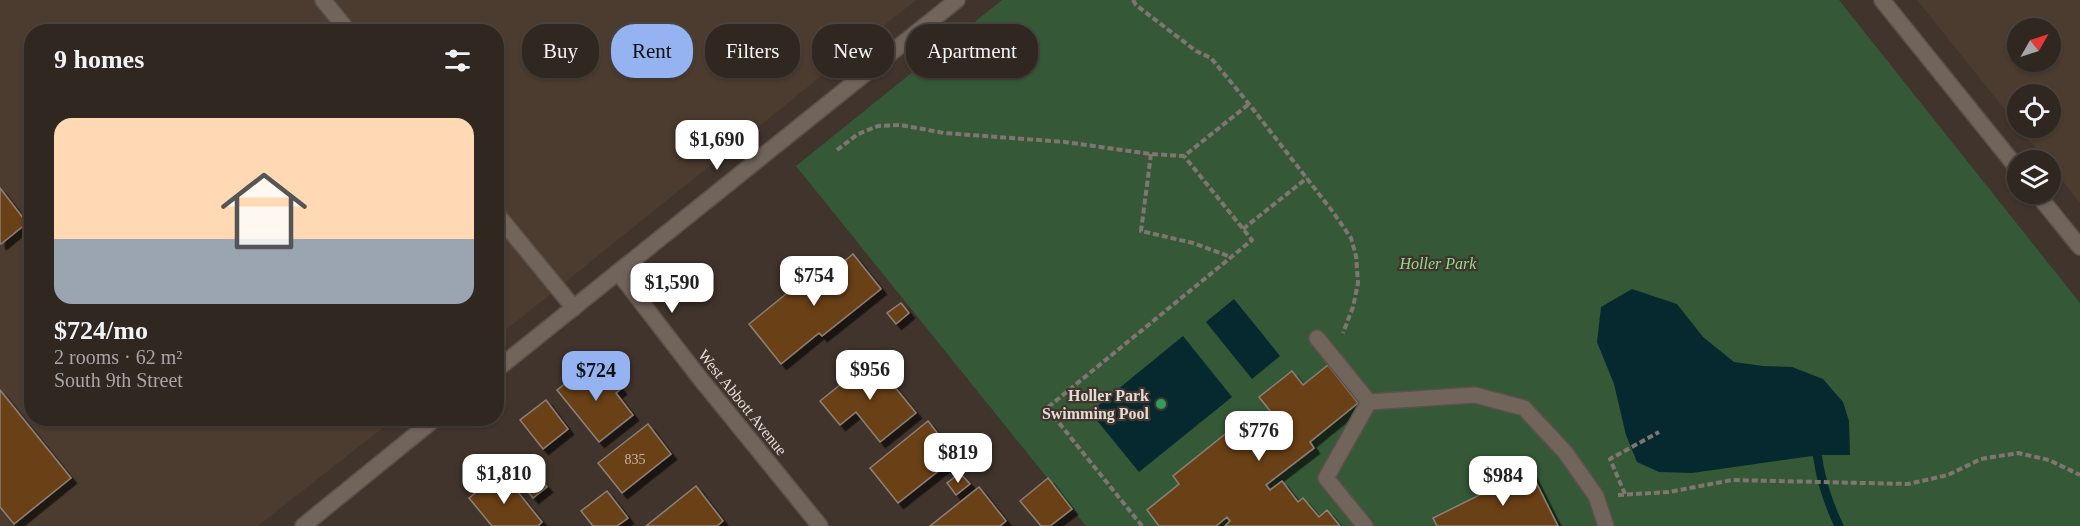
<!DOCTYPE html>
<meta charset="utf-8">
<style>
body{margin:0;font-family:"Times New Roman",serif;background:#3c332e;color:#f1f3f6;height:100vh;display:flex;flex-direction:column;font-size:22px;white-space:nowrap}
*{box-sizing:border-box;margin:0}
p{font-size:20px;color:#a8a5a5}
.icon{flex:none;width:33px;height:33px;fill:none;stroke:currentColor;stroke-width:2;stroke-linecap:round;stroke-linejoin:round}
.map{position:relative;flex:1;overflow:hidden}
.drawer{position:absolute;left:24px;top:24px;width:480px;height:402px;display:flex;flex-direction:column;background:#302721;border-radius:24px;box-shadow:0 2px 4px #0004,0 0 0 2px #4b443f}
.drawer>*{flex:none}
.hud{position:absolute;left:522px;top:24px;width:570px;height:54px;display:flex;gap:12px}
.needle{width:39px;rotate:51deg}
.buttons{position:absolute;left:2007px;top:18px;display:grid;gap:12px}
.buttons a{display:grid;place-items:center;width:54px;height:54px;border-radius:50%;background:#302721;box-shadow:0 2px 4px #0004,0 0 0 2px #4b443f;font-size:30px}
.price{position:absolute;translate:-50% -51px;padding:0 14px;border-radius:12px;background:#fff;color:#222;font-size:20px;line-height:39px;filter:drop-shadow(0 2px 3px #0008)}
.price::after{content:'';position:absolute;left:50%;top:36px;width:18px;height:14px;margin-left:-9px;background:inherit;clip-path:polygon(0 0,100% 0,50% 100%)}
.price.active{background:#95b2f1;color:#111}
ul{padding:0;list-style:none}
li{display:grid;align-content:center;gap:12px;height:318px;padding:0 30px}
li+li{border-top:2px solid #4b443f}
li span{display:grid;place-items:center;height:186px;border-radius:18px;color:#555}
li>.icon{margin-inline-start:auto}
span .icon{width:108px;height:108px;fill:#fffc;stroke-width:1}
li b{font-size:26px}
h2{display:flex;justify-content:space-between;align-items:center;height:72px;padding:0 30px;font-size:26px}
.pill{padding:0 21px;border-radius:24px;background:#302721;box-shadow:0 2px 4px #0004,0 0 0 2px #4b443f;font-size:21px;line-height:54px}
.pill.active{background:#95b2f1;color:#111}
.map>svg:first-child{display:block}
</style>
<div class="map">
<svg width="2080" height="526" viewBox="0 0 2080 526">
<defs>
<filter id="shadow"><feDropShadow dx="5.5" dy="5.5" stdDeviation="0" flood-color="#0009"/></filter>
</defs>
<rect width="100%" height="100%" fill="#40342c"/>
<g fill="#4c3b2f" fill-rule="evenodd">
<path d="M0 0H916L497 337 496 32H32V418L394 419 258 526H0Z"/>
<path d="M1917 0H2080V203L2051 166 2050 160H2046L2019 128H2050V94H2018L2017 125ZM2018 28H2050V62H2018Z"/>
</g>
<path fill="#355936" d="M1002 0H1839L2080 303V526H1086L796 166Z"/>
<g fill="#062930">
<path d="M1632 289 1677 304 1703 337 1734 362 1763 366 1792 367 1823 379 1843 402 1849 421 1850 455H1819L1692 473 1659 472 1637 462 1626 435 1614 384 1597 342 1601 307Z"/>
<path d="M1234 299 1280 356 1252 379 1206 322Z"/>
<path d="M1183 336 1232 397 1139 472 1090 412Z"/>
</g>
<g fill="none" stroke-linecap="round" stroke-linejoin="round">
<path stroke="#062930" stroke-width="9" d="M1814 446C1819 456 1818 464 1821 475 1825 493 1831 509 1839 526"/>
</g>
<g fill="#6b4118" stroke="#8d8076" stroke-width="1.5" filter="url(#shadow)">
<path d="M0 188 27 223 1 244 0 243Z"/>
<path d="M853 254 881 289 822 336 819 333 781 364 749 324 828 260 835 269Z"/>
<path d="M901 303 909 313 896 324 887 313Z"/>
<path d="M872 359 916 413 880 442 856 412 840 425 820 401Z"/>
<path d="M591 363 602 377 608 373 621 389 616 393 633 415 599 442 557 390Z"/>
<path d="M1328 365 1358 403 1310 442 1314 448 1266 485 1270 490 1282 481 1298 502 1303 498 1319 517 1327 510 1340 526H1225L1230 521 1227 517 1216 526H1159L1147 510 1179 484 1173 476 1239 423 1246 432 1271 412 1259 397 1292 371 1303 385Z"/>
<path d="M0 390 71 478 14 524 0 507Z"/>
<path d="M546 400 568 429 543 449 520 420Z"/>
<path d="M928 421 956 457 898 503 870 468Z"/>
<path d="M648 424 671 454 622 493 598 463Z"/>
<path d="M1530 470 1558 526H1437L1433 518Z"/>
<path d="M502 472 542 522 538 526H492L469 498Z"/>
<path d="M534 472 547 487 533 498 521 483Z"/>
<path d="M960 473 970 484 956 495 947 483Z"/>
<path d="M1048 478 1072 509 1050 526H1041L1020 501Z"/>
<path d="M696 486 723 521 717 526H646Z"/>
<path d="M979 487 1006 521 1000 526H930Z"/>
<path d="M607 491 628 518 617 526H593L581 511Z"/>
</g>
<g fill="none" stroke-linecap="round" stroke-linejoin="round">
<defs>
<g id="minor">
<path d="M323 0 349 32"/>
<path d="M1882 0 2018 169"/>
<path d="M2037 194 2080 247"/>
<path d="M496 213 574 308"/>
<path d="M618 272 699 377 820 526"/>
<path d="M1317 338 1369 402 1326 478 1365 526"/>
<path d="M496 370 957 0"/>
<path d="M1369 402 1475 395 1524 408 1565 452 1596 496 1606 526"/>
<path d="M303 526 436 418"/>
</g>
</defs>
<use href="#minor" stroke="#5b514a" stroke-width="18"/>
<g stroke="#80766f" stroke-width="4" stroke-dasharray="6 3" stroke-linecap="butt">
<path d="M1133 0 1136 5 1196 51 1211 58 1249 104 1333 212 1351 238 1356 256 1358 283 1353 307 1343 333"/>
<path d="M837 150 858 134 878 126 901 125 944 133 1065 142 1151 154 1184 156 1249 104"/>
<path d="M1151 154 1141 231 1193 243 1231 257"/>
<path d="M1243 229 1307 178"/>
<path d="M1625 494 1610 459 1659 432"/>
<path d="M1618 495 1669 492 1732 480 1908 484 1948 475 1981 459 2018 453 2049 460 2080 475"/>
<path d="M1142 526 1047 408 1252 240 1184 156"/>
</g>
<use href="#minor" stroke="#71645b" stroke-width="15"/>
</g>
<circle fill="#2e9e5b" stroke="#40342c" stroke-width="2" cx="1161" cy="404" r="6"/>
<g text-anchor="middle" stroke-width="4.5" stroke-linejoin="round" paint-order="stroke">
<g font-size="14" fill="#c5b4a6">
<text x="635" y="464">835</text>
</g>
<g font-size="16" font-style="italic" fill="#8edc90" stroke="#40342c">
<text x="1438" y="269">Holler Park</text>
</g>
<g font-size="16" font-weight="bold" fill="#e3dbd6" stroke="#40342c" text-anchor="end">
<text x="1149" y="401">Holler Park<tspan x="1149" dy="18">Swimming Pool</tspan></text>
</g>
<g font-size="16" fill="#e3dbd6" stroke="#40342c">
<text transform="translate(743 402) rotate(51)" y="6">West Abbott Avenue</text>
</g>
</g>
</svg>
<div class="buttons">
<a><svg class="needle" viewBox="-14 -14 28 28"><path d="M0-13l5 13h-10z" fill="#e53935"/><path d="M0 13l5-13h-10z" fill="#a8a5a5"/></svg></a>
<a><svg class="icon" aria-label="locate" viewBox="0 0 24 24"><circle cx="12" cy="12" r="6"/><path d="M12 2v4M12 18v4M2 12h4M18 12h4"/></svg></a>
<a><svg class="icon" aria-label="layers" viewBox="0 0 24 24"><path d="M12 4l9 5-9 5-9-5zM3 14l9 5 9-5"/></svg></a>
</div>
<b class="price" style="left:717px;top:171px">$1,690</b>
<b class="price" style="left:814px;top:307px">$754</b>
<b class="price" style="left:672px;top:314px">$1,590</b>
<b class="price" style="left:870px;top:401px">$956</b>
<b class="price active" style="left:596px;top:402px">$724</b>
<b class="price" style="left:1259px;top:462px">$776</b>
<b class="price" style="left:958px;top:484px">$819</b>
<b class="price" style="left:504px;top:505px">$1,810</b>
<b class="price" style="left:1503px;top:507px">$984</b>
<div class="hud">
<a class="pill">Buy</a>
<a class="pill active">Rent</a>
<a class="pill">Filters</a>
<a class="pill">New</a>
<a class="pill">Apartment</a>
</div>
<section class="drawer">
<h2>9 homes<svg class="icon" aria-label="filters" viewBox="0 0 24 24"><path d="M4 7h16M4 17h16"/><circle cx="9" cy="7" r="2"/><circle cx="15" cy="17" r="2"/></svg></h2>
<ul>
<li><span style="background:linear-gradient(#ffd9b3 65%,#9aa5b1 0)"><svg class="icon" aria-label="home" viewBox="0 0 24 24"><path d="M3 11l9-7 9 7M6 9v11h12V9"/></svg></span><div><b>$724/mo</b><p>2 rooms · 62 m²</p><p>South 9th Street</p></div></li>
</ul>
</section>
</div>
